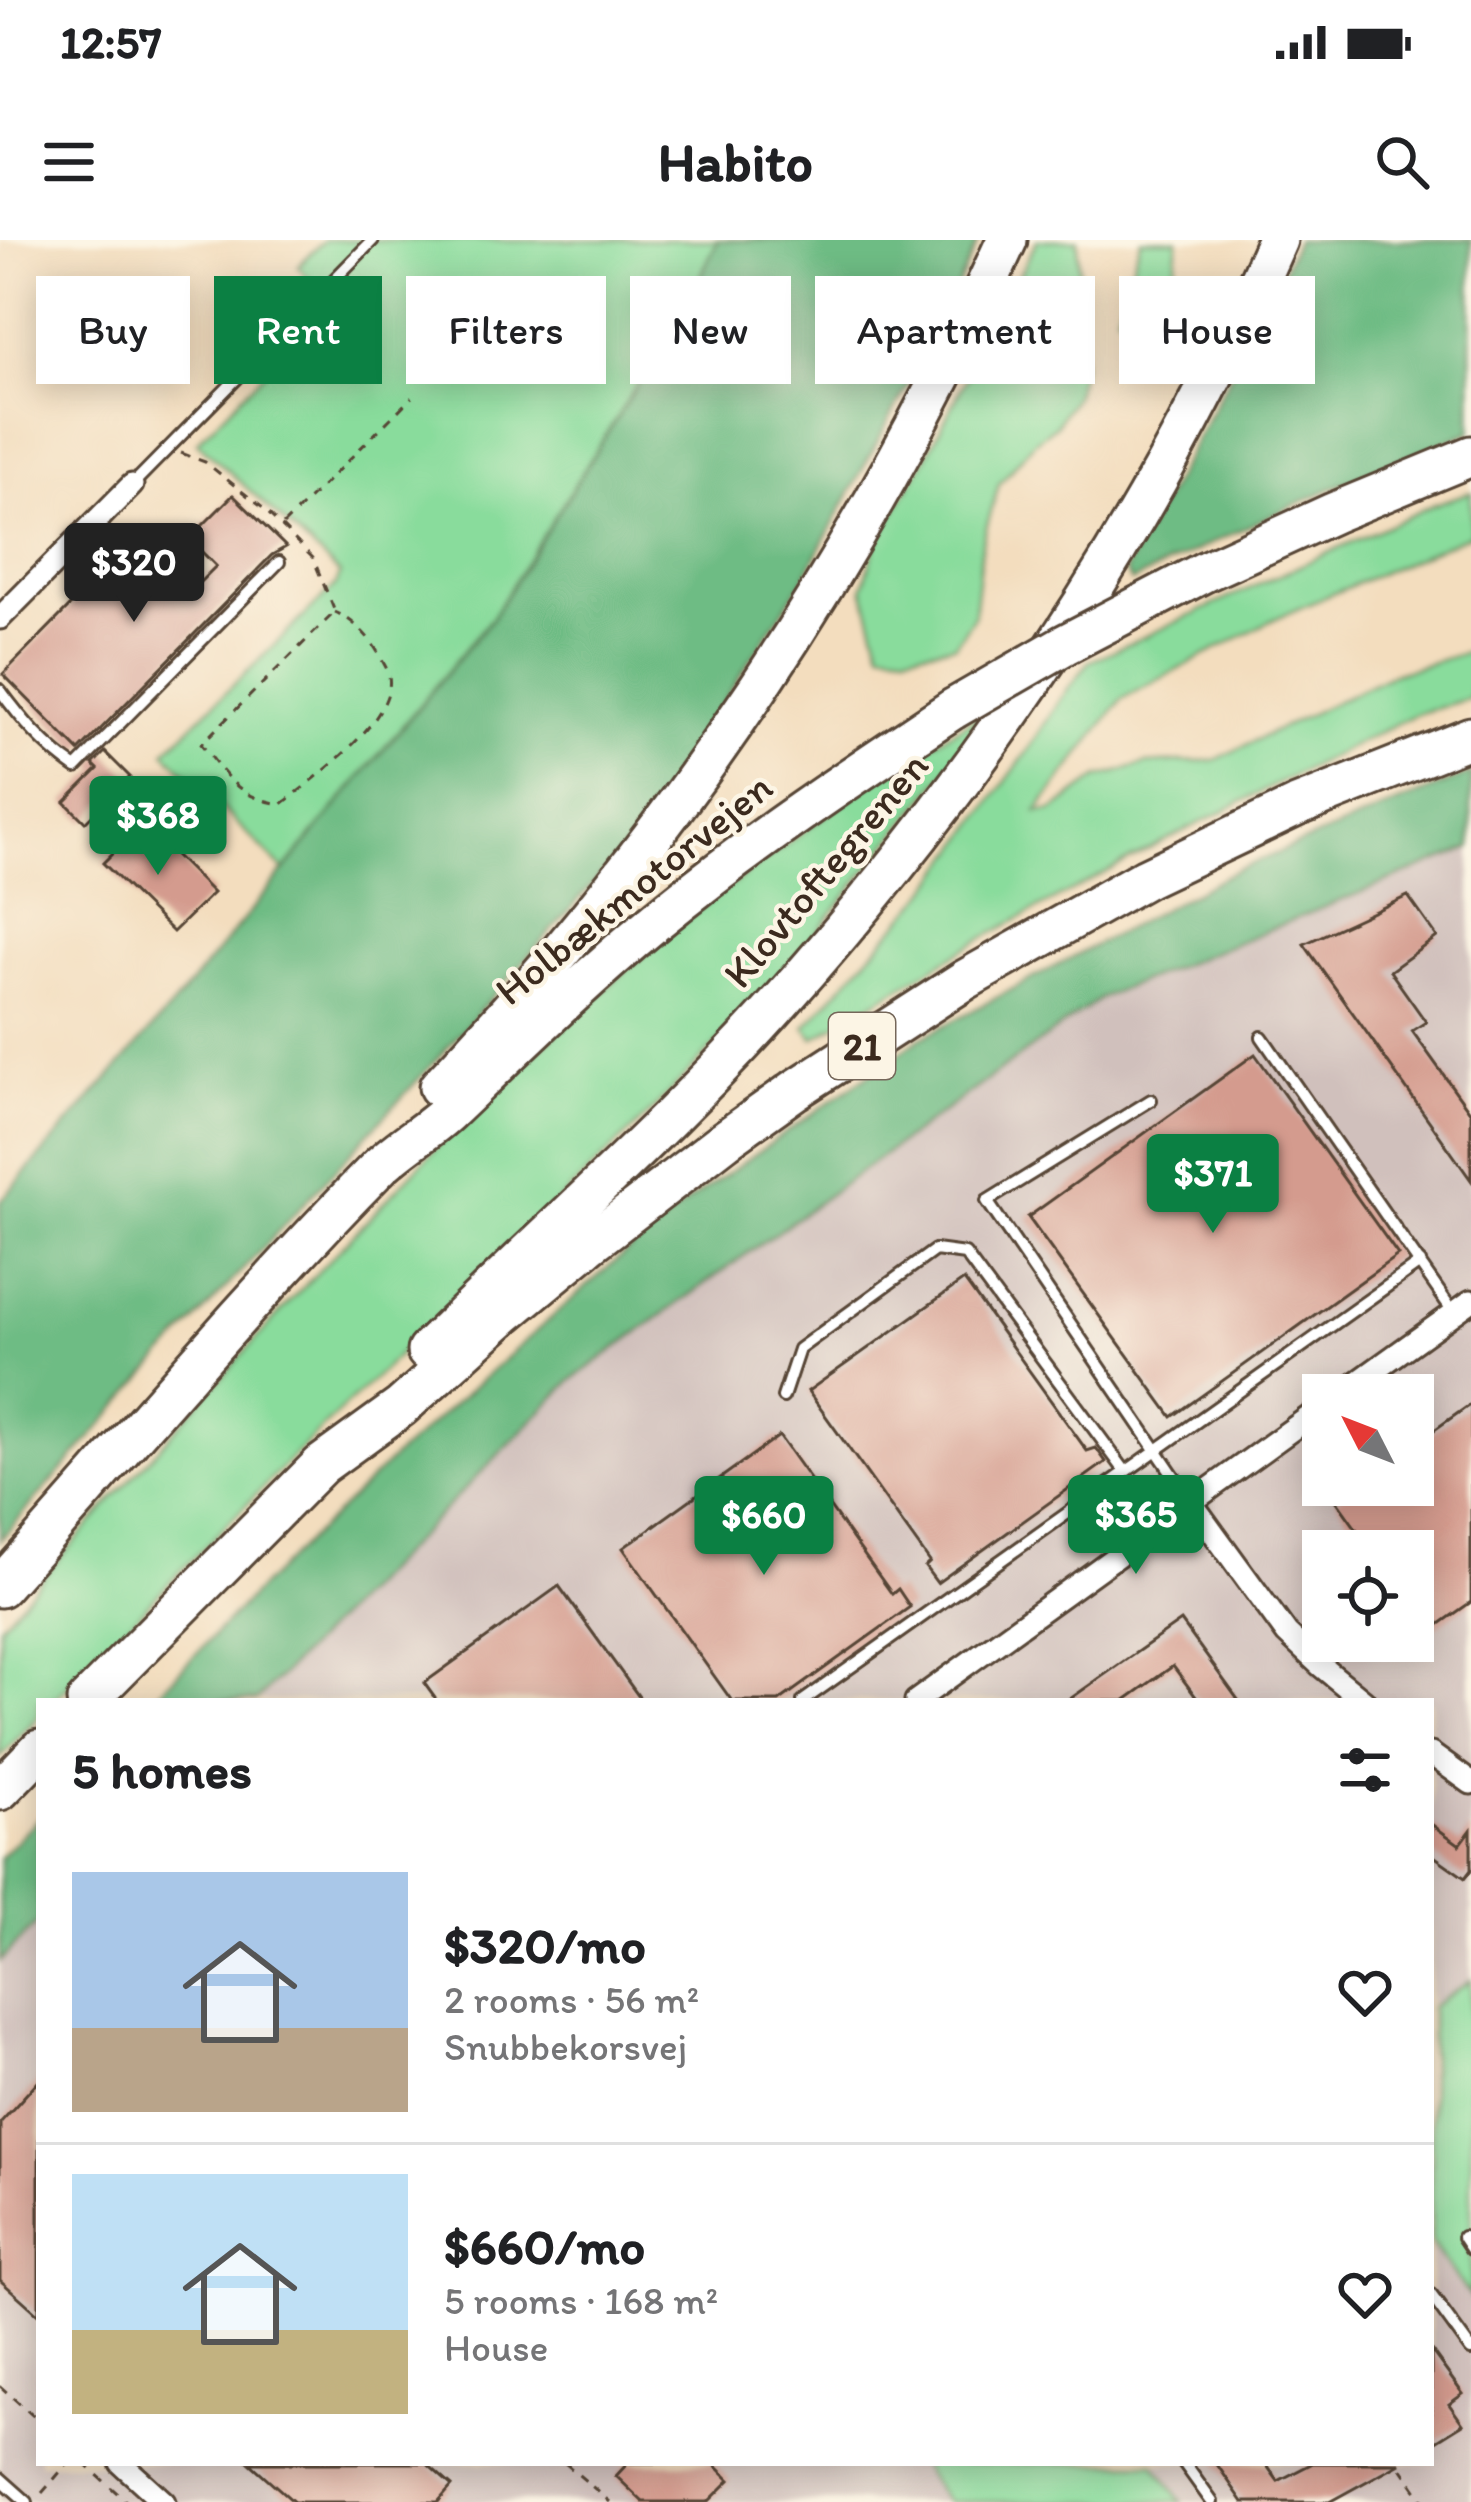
<!DOCTYPE html>
<meta charset="utf-8">
<style>
body{margin:0;font-family:Itim,sans-serif;background:#f2f2f2;color:#202124;height:100vh;display:flex;flex-direction:column;font-size:45px;white-space:nowrap}
*{box-sizing:border-box;margin:0}
p{font-size:39px;color:#757577}
.icon{flex:none;width:66px;height:66px;fill:none;stroke:currentColor;stroke-width:2;stroke-linecap:round;stroke-linejoin:round}
.map{position:relative;flex:1;overflow:hidden}
.details{position:absolute;left:36px;top:1458px;width:1398px;height:768px;display:flex;flex-direction:column;background:#fff;border-radius:0px;box-shadow:0 6px 30px #0003}
.details>*{flex:none}
.top-card{position:absolute;left:36px;top:36px;width:1401px;height:108px;display:flex;gap:24px}
.needle{width:78px;rotate:312deg}
.buttons{position:absolute;left:1302px;top:1134px;display:grid;gap:24px}
.buttons a{display:grid;place-items:center;width:132px;height:132px;border-radius:0px;background:#fff;box-shadow:0 6px 30px #0003;font-size:60px}
.price{position:absolute;translate:-50% -102px;padding:0 27px;border-radius:12px;background:#0b8043;color:#fff;font-size:39px;line-height:78px;filter:drop-shadow(0 3px 6px #0008)}
.price::after{content:'';position:absolute;left:50%;top:72px;width:36px;height:27px;margin-left:-18px;background:inherit;clip-path:polygon(0 0,100% 0,50% 100%)}
.price.on{background:#222;color:#fff}
ul{padding:0;list-style:none}
li{display:flex;align-items:center;gap:36px;height:300px;padding:0 36px}
li+li{border-top:3px solid #e0e0e0}
li span{display:grid;place-items:center;flex:none;width:336px;height:240px;border-radius:0px;color:#555}
li>.icon{margin-inline-start:auto}
span .icon{width:144px;height:144px;fill:#fffc;stroke-width:1}
li b{font-size:51px}
h2{display:flex;justify-content:space-between;align-items:center;height:144px;padding:0 36px;font-size:51px}
.pill{padding:0 42px;border-radius:0px;background:#fff;box-shadow:0 6px 30px #0003;font-size:42px;line-height:108px}
.pill.on{background:#0b8043;color:#fff}
.status{display:flex;justify-content:space-between;align-items:center;height:84px;padding:0 60px;background:#fff;direction:ltr}
.status svg{height:33px;fill:currentColor}
header{display:flex;justify-content:space-between;align-items:center;height:156px;padding:0 36px;background:#fff;font-size:54px;font-weight:800}
.map>svg:first-child{display:block}
</style>
<div class="status"><b>12:57</b><svg viewBox="0 0 49 12"><path d="M0 12V9h3v3zM5 12V6h3v6zM10 12V3h3v9zM15 12V0h3v12zM26 1h20v11H26zM47 4h2v5h-2z"/></svg></div>
<header><svg class="icon" aria-label="menu" viewBox="0 0 24 24"><path d="M4 6h16M4 12h16M4 18h16"/></svg>Habito<svg class="icon" aria-label="search" viewBox="0 0 24 24"><circle cx="10" cy="10" r="6"/><path d="M15 15l6 6"/></svg></header>
<div class="map">
<svg width="1471" height="2262" viewBox="0 0 1471 2262">
<rect width="100%" height="100%" fill="#fcf5e5"/>
<filter id="ink" filterUnits="userSpaceOnUse"><feTurbulence type="fractalNoise" baseFrequency=".00833" numOctaves="2"/><feDisplacementMap in="SourceGraphic" scale="24" xChannelSelector="R" yChannelSelector="G"/><feConvolveMatrix kernelMatrix="1 2 1 2 8 2 1 2 1" color-interpolation-filters="sRGB"/></filter>
<filter id="wash" filterUnits="userSpaceOnUse"><feTurbulence type="fractalNoise" baseFrequency=".004" numOctaves="4" result="noise"/><feDisplacementMap in="SourceGraphic" scale="48" xChannelSelector="R" yChannelSelector="G"/><feGaussianBlur stdDeviation="2.7" result="paint"/><feColorMatrix in="noise" values="0 0 0 0 0 0 0 0 0 0 0 0 0 0 0 0 0 1.4 0 .05"/><feComposite in="paint" operator="in"/></filter>
<g filter="url(#wash)">
<rect width="100%" height="100%" fill="#f3ddbe"/>
<path fill="#d0c0bc" fill-rule="evenodd" d="M1471 607V2262H0V1721L39 1681V2223H1431V1461H256L572 1140 1102 757ZM1323 1155H1413V1245H1323ZM1323 1311H1413V1401H1323Z"/>
<g fill="#89dc9c" stroke="#62835d" stroke-width="3">
<path d="M324 0H718L686 67 492 377 284 630 165 512 336 345 340 334 197 202 331 64 298 26Z"/>
<path d="M1037 0H1078L1082 125 1074 157 1055 186 1035 201 999 244 982 303 974 376 955 405 907 413 881 410 863 348 875 306 924 221Z"/>
<path d="M1141 0H1178L1172 66 1139 93 1117 74Z"/>
<path d="M1471 252V294L1274 379 1122 459 1037 572 1053 571 1097 538 1146 524 1215 520 1393 434 1471 411V458L1416 474 1168 599 976 702 814 798 805 787 926 653 1027 512 1060 460 1089 422 1435 264Z"/>
<path d="M985 471 991 474 978 492 781 737 642 881 309 1201 53 1461H39V1476L0 1517V1385L294 1057 480 862 676 686 874 540Z"/>
<path d="M1471 1740V2058L1431 2003V1768Z"/>
<path d="M919 2223H1154L1182 2262H947Z"/>
</g>
<g fill="#6ebc84" stroke="#547351" stroke-width="3">
<path d="M718 0H979L936 93 802 342 631 601 438 818 166 1113 0 1300V962L180 757 492 378 686 67Z"/>
<path d="M1296 0H1471V192C1355 235 1242 288 1131 342L1125 331 1260 80Z"/>
<path d="M1471 533V608L1102 757 572 1140 256 1461H151L257 1350 394 1217 611 1025 690 960 919 799 1234 631Z"/>
<path d="M39 1577V1681L0 1721V1618Z"/>
</g>
<g id="blocks">
<g fill="#d49b8e">
<path d="M233 255 286 307 272 315 79 511 3 434 137 298 165 326 159 333 184 358 216 326 189 299Z"/>
<path d="M105 512 130 537 85 582 65 562 98 529 93 524Z"/>
<path d="M143 583 213 653 173 692 103 623Z"/>
<path d="M1408 656 1437 697 1390 731 1426 782 1412 791 1471 873V940L1304 704Z"/>
<path d="M1255 814 1398 1015 1172 1177 1028 977Z"/>
<path d="M964 1040 1087 1211 1096 1208 1106 1222 937 1343 925 1327 930 1322 808 1151Z"/>
<path d="M1471 1164V1362L1430 1391 1413 1368V1311H1372L1336 1260 1357 1245H1413V1205Z"/>
<path d="M779 1196 892 1354 898 1349 910 1367 779 1461H732L623 1308Z"/>
<path d="M559 1346 642 1461H437L424 1443Z"/>
<path d="M1181 1381 1239 1461H1199L1173 1426 1124 1461H1067Z"/>
<path d="M1431 1584 1460 1605 1471 1590V1630L1465 1638 1431 1614Z"/>
<path d="M39 1840V2075L0 2040V1883Z"/>
<path d="M1431 2110 1463 2154 1449 2164 1463 2184 1431 2204Z"/>
<path d="M250 2223H426L452 2246 438 2262H294Z"/>
<path d="M628 2223H713L730 2240 708 2262H643L616 2236Z"/>
<path d="M1216 2223H1265L1278 2241 1313 2223H1400L1329 2262H1243Z"/>
</g>
</g>
</g>
<g filter="url(#ink)">
<use href="#blocks" fill-opacity="0" stroke="#574536" stroke-width="3"/>
<g fill="none" stroke-linecap="round" stroke-linejoin="round">
<defs>
<g id="service">
<path d="M132 245 373 0"/>
<path d="M0 450C22 480 45 507 76 528L279 322"/>
<path d="M1262 797 1454 1073"/>
<path d="M1151 860 987 961 1191 1261"/>
<path d="M783 1157 799 1109 935 1010 965 1014 1125 1231"/>
<path d="M803 1461 1420 1023"/>
<path d="M1463 1997 1471 2009"/>
<path d="M1431 2055 1471 2110"/>
<path d="M1184 2223 1212 2262"/>
<path d="M0 2238 27 2262"/>
</g>
<g id="minor">
<path d="M0 378 132 245"/>
<path d="M1340 1155 1471 1061"/>
<path d="M1191 1262 1287 1394 1320 1425 1364 1461"/>
<path d="M916 1461 1323 1167"/>
<path d="M1431 1514 1471 1543"/>
<path d="M121 2223 164 2262"/>
</g>
<g id="motorway">
<path d="M1206 331 1333 273 1471 216"/>
<path d="M439 847C675 600 866 311 1007 0"/>
<path d="M427 1111C545 994 672 884 783 759 985 532 1155 279 1277 0"/>
<path d="M0 1347C125 1207 246 1062 378 928 399 907 427 892 449 871 517 806 584 740 657 680 751 603 852 536 953 469"/>
<path d="M87 1461 321 1225 401 1167 505 1074 591 1003 725 900 795 850 965 740 1146 638 1297 566 1471 497"/>
<path d="M0 1550 39 1510"/>
</g>
</defs>
<use href="#service" stroke="#574536" stroke-width="16"/>
<use href="#minor" stroke="#574536" stroke-width="27"/>
<use href="#motorway" stroke="#574536" stroke-width="45"/>
<g stroke="#574536" stroke-width="3" stroke-dasharray="9 9" stroke-linecap="butt">
<path d="M181 213 205 222 263 268 313 318 335 372 201 504C228 537 237 558 282 564 313 540 397 479 389 436 388 430 384 424 381 418 371 398 355 381 335 372"/>
<path d="M283 285 412 157"/>
<path d="M0 2146 39 2181"/>
<path d="M84 2223 127 2262"/>
<path d="M565 2223 610 2262"/>
<path d="M1401 2228 1425 2262"/>
<path d="M42 2253 68 2223"/>
</g>
<use href="#service" stroke="#fff" stroke-width="10"/>
<use href="#minor" stroke="#fff" stroke-width="21"/>
<use href="#motorway" stroke="#fff" stroke-width="39"/>
<defs>
<path id="motorway-bridge" d="M953 469 1064 405 1206 331"/>
</defs>
<use href="#motorway-bridge" stroke="#574536" stroke-width="45" stroke-linecap="butt"/>
<use href="#motorway-bridge" stroke="#fff" stroke-width="39"/>
</g>
</g>
<g text-anchor="middle" stroke-width="9" stroke-linejoin="round" paint-order="stroke">
<rect fill="#fcf5e5" stroke="#75675a" stroke-width="3" x="829" y="773" width="66" height="66" rx="9"/>
<g font-size="39" font-weight="bold" fill="#3b2a1e">
<text x="862" y="820">21</text>
</g>
<g font-size="42" fill="#3b2a1e" stroke="#fcf5e5">
<text transform="translate(825 629) rotate(-50)" y="15">Klovtoftegrenen</text>
<text transform="translate(633 648) rotate(-39)" y="15">Holbækmotorvejen</text>
</g>
</g>
</svg>
<div class="buttons">
<a><svg class="needle" viewBox="-14 -14 28 28"><path d="M0-13l5 13h-10z" fill="#e53935"/><path d="M0 13l5-13h-10z" fill="#757577"/></svg></a>
<a><svg class="icon" aria-label="locate" viewBox="0 0 24 24"><circle cx="12" cy="12" r="6"/><path d="M12 2v4M12 18v4M2 12h4M18 12h4"/></svg></a>
</div>
<b class="price on" style="left:134px;top:385px">$320</b>
<b class="price" style="left:158px;top:638px">$368</b>
<b class="price" style="left:1213px;top:996px">$371</b>
<b class="price" style="left:1136px;top:1337px">$365</b>
<b class="price" style="left:764px;top:1338px">$660</b>
<div class="top-card">
<a class="pill">Buy</a>
<a class="pill on">Rent</a>
<a class="pill">Filters</a>
<a class="pill">New</a>
<a class="pill">Apartment</a>
<a class="pill">House</a>
</div>
<section class="details">
<h2>5 homes<svg class="icon" aria-label="filters" viewBox="0 0 24 24"><path d="M4 7h16M4 17h16"/><circle cx="9" cy="7" r="2"/><circle cx="15" cy="17" r="2"/></svg></h2>
<ul>
<li><span style="background:linear-gradient(#a9c7e8 65%,#b9a48a 0)"><svg class="icon" aria-label="home" viewBox="0 0 24 24"><path d="M3 11l9-7 9 7M6 9v11h12V9"/></svg></span><div><b>$320/mo</b><p>2 rooms · 56 m²</p><p>Snubbekorsvej</p></div><svg class="icon" aria-label="heart" viewBox="0 0 24 24"><path d="M12 20l-8-8c-3-5 5-10 8-4 3-6 11-1 8 4z"/></svg></li>
<li><span style="background:linear-gradient(#bfe0f5 65%,#c2b280 0)"><svg class="icon" aria-label="home" viewBox="0 0 24 24"><path d="M3 11l9-7 9 7M6 9v11h12V9"/></svg></span><div><b>$660/mo</b><p>5 rooms · 168 m²</p><p>House</p></div><svg class="icon" aria-label="heart" viewBox="0 0 24 24"><path d="M12 20l-8-8c-3-5 5-10 8-4 3-6 11-1 8 4z"/></svg></li>
</ul>
</section>
</div>
